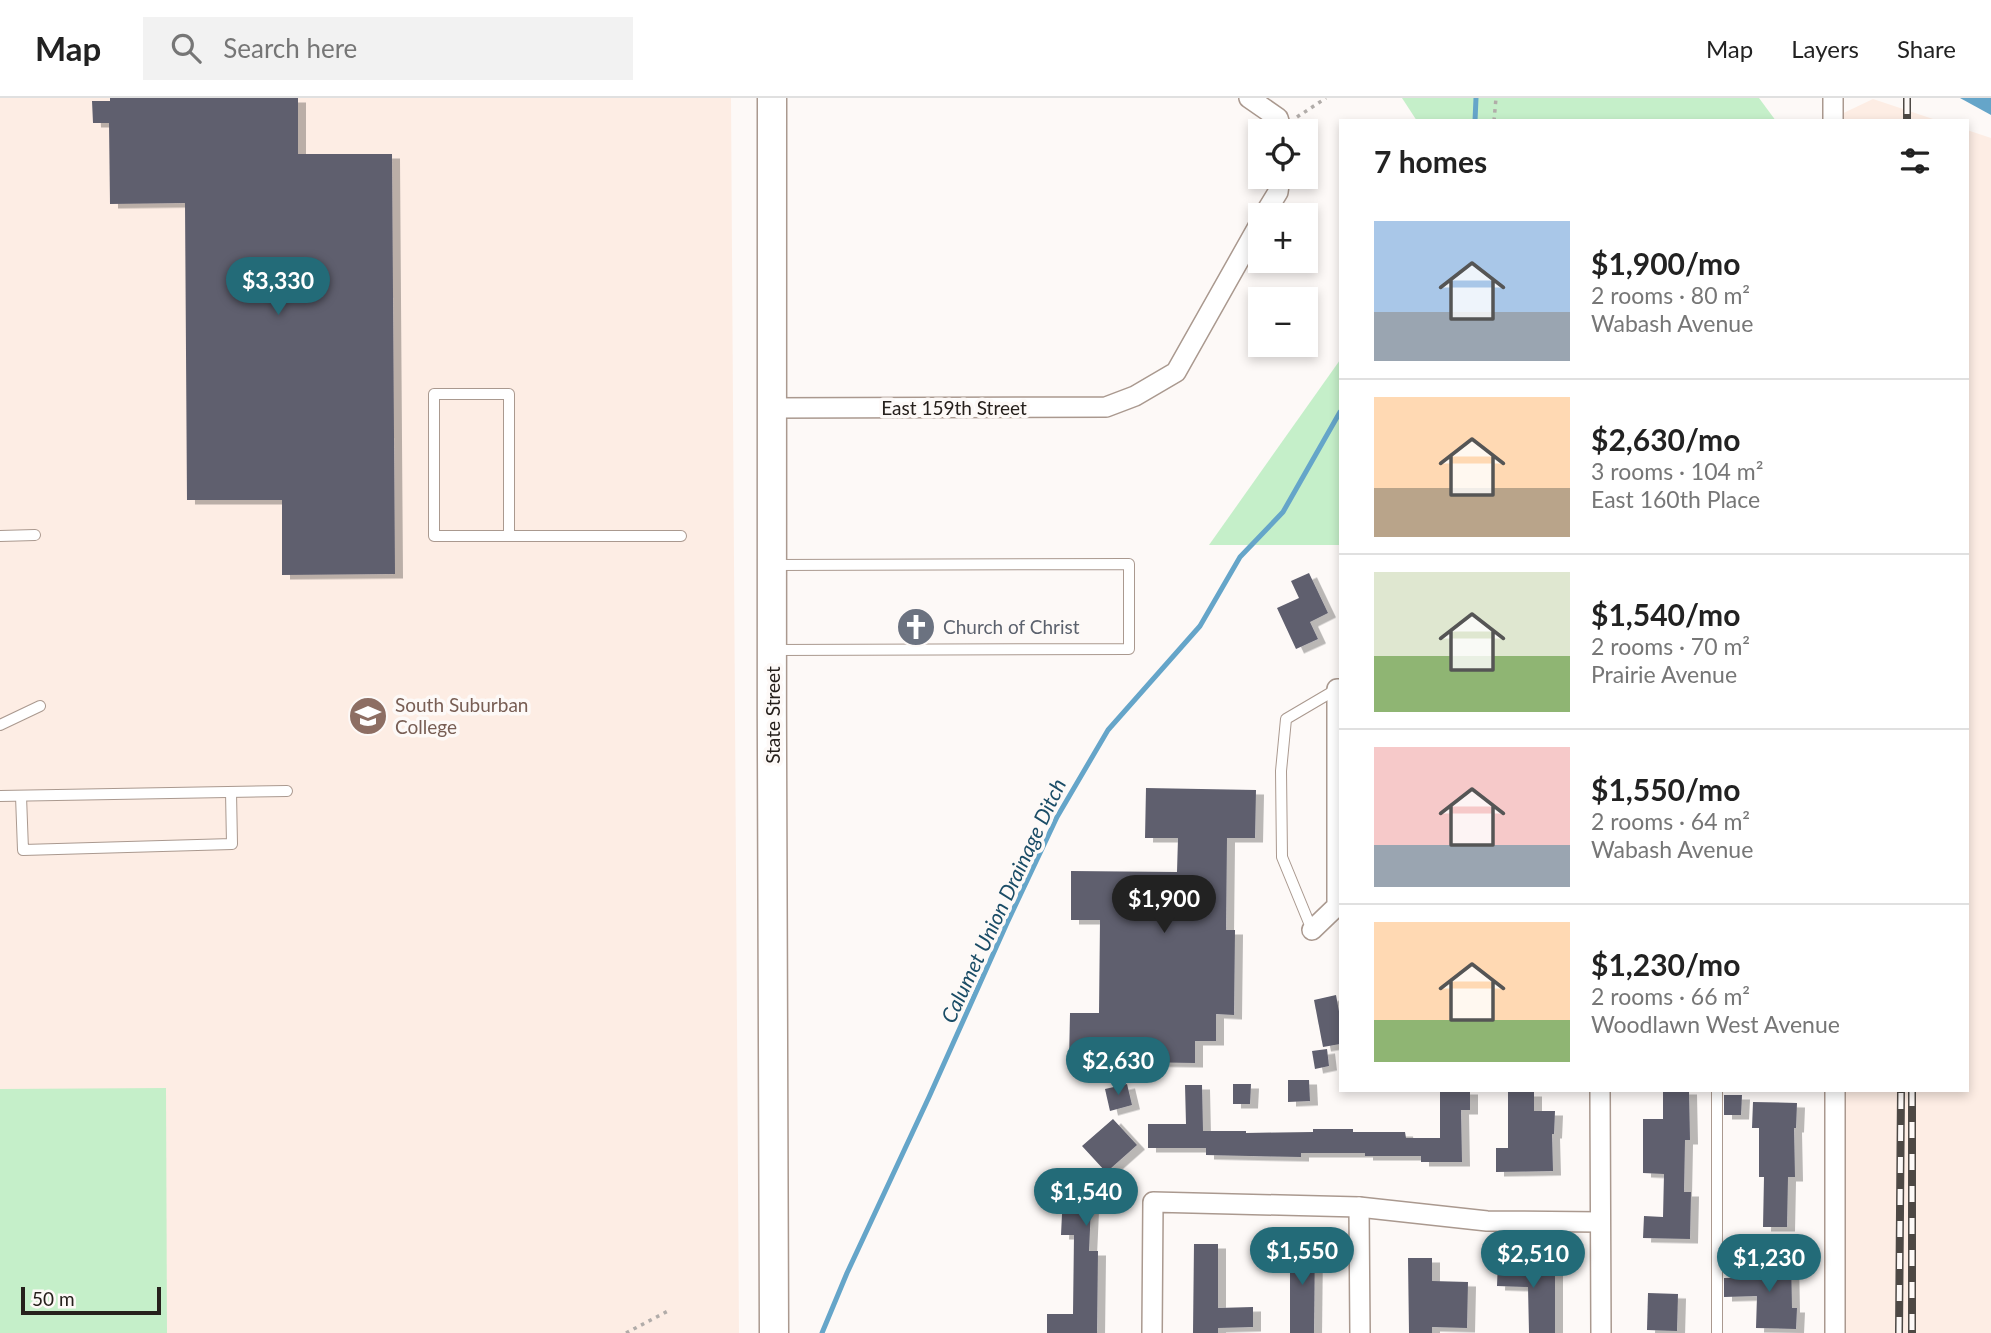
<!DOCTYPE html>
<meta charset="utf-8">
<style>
body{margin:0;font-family:Lato,sans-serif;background:#f2f2f2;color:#222;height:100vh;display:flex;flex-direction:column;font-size:26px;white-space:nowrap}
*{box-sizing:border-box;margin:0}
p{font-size:23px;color:#767676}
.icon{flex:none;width:38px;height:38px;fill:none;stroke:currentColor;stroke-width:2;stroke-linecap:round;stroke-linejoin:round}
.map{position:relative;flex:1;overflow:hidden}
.details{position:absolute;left:1339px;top:21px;width:630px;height:973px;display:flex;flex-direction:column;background:#fff;border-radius:0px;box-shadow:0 4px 10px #0003}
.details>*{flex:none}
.fabs{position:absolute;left:1248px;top:21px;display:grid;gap:14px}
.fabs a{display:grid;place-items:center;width:70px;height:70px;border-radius:0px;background:#fff;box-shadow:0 4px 10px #0003;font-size:35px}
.scale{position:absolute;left:21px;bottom:18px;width:140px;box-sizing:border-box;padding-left:7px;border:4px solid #26201c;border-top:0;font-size:19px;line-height:24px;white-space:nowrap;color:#26201c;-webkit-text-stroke:5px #fdf9f7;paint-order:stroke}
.price{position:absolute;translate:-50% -60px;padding:0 16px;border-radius:24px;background:#236b78;color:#fff;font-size:23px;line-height:46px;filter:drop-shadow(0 2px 4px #0008)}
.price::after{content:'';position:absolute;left:50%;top:42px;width:21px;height:16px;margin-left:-10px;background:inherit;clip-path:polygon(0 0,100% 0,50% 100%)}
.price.on{background:#222;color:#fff}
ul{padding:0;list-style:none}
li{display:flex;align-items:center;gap:21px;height:175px;padding:0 35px}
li+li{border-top:2px solid #e0e0e0}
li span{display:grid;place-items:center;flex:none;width:196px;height:140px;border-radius:0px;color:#555}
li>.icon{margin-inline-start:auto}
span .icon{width:84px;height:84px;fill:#fffc;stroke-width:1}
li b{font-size:30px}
h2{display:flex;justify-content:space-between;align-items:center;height:84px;padding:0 35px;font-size:30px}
header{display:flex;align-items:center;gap:42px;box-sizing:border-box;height:98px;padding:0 35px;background:#fff;border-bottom:2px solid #e0e0e0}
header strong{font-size:33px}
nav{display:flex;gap:38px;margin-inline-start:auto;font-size:24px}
.search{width:490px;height:63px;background:#f2f2f2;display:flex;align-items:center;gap:18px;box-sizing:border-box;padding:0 24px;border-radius:0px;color:#767676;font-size:26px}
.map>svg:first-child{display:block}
</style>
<header>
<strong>Map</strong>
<div class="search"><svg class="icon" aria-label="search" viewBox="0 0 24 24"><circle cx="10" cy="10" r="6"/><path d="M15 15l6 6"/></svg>Search here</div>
<nav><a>Map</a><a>Layers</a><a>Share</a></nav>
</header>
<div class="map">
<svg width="1991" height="1235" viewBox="0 0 1991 1235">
<defs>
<filter id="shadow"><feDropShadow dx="8" dy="4.5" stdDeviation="0" flood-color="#0004"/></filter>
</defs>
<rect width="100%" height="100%" fill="#fdf9f7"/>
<g fill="#fdede4">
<path d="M0 0H731L739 1235H0Z"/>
<path d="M1873 1 1939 23H1833V20Z"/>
<path d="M1967 32 1991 40V1235H1828L1830 992H1967Z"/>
</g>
<g fill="#c5efc9">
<path d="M1402 0H1759L1776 23H1417Z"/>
<path d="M1340 262V447H1209Z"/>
<path d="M166 990 167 1235H0V991Z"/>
</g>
<path fill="#65a5c9" d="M1960 0H1991V17Z"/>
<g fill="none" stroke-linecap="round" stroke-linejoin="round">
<g stroke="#65a5c9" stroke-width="5">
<path d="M1475 23 1476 0"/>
<path d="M822 1235 847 1175 929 999 1007 825 1057 719 1108 632 1200 528 1240 459 1283 414 1340 314"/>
</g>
</g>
<g fill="#5f5f6e" filter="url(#shadow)">
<path d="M110 0H298V56H392L395 476 282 477V402H187L185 105 110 106 109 25H93L92 3H110Z"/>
<path d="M1309 475 1328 515 1310 524 1318 541 1296 551 1277 510 1299 500 1291 483Z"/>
<path d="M1146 690 1256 692 1255 740H1227L1226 832H1235L1234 917 1216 916V943H1195V965L1069 963 1070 915H1099L1100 822H1071V773L1177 774 1178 740H1145Z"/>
<path d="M1336 897 1340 919V946L1323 949 1314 902Z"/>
<path d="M1327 951 1329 968 1315 971 1312 953Z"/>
<path d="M1288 982H1309L1310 1003 1288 1004Z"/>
<path d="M1127 986 1132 1007 1110 1013 1105 991Z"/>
<path d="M1233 986H1251L1250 1006H1233Z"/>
<path d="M1185 987H1202L1203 1033H1246V1035L1313 1034V1031H1353V1034H1405L1406 1040H1440V992H1470V1012H1461L1462 1064H1421V1058H1365V1055H1301V1059L1206 1057V1050H1148V1026H1186Z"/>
<path d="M1663 992H1689L1690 1042H1685L1684 1094H1691L1690 1141 1643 1140 1644 1118 1663 1119 1664 1076 1643 1075V1021H1663Z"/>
<path d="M1508 994H1534V1013H1555L1554 1036H1552L1553 1073 1496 1074V1050H1508Z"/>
<path d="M1724 997H1742L1741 1017H1724Z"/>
<path d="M1753 1004 1797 1005 1796 1030H1794L1795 1079H1788L1787 1129H1763L1764 1079H1759V1030H1752Z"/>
<path d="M1113 1021 1137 1047 1092 1087 1089 1153H1098L1097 1235H1047V1216H1073L1074 1137H1061L1063 1095H1059L1058 1074 1105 1073 1082 1048Z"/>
<path d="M1290 1144H1315L1314 1235H1290Z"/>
<path d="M1194 1146H1218V1210L1253 1209V1229L1218 1230V1235H1193Z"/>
<path d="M1791 1158 1792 1210H1797L1796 1231 1756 1230 1757 1198 1724 1199V1180L1766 1179V1159Z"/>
<path d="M1408 1160H1432V1183L1468 1184 1467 1230 1432 1229V1235H1409Z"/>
<path d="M1498 1161 1555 1163V1235H1529L1528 1189 1497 1188Z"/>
<path d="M1648 1195 1678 1196 1677 1233 1647 1232Z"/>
</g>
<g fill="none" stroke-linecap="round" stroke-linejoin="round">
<defs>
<g id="service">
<path d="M509 437V296H434V438H681"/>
<path d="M0 438 35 437"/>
<path d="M774 552 1129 551V466L775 467"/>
<path d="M0 627 40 608"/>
<path d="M0 698 287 693"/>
<path d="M21 698 23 752 232 746 231 694"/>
<path d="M1312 832 1282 759 1281 673 1286 621 1337 591"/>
<path d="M1717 992V1235"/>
</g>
<g id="minor">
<path d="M1249 0 1278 20 1282 33"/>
<path d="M1833 0V23"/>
<path d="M1264 117 1278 94 1280 79"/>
<path d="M770 310 1106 309 1135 298 1176 274 1260 125"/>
<path d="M1312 832 1337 808V591H1340"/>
<path d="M1600 992 1601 1235"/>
<path d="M1835 992V1235"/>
<path d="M1359 1109 1360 1235"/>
<path d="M1152 1235 1153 1104 1359 1109 1487 1123 1600 1124"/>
</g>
<path id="secondary" d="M772 0C770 412 773 823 774 1235"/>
</defs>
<use href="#service" stroke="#aa998f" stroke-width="12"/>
<use href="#minor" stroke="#aa998f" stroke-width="22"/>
<use href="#secondary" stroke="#aa998f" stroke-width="31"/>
<g stroke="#b1aca9" stroke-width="3.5" stroke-dasharray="3.5 5" stroke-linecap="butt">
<path d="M1297 19 1326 0"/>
<path d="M1494 23 1496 0"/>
<path d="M626 1235 668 1213"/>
</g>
<use href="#service" stroke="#fff" stroke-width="10"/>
<use href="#minor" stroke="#fff" stroke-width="19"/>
<use href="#secondary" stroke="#fff" stroke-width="28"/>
<defs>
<g id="rail">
<path d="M1907 0V23"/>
<path d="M1912 992V1235"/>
<path d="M1899 1235 1901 992"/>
</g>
</defs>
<use href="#rail" stroke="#4d4844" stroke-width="8"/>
<use href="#rail" stroke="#fdf9f7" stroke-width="5" stroke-dasharray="16" stroke-linecap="butt"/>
</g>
<defs>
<symbol id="church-disc" viewBox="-11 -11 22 22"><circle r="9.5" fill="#6b7280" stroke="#fdf9f7"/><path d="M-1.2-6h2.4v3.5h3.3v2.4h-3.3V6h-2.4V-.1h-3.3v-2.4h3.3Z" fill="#fff"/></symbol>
<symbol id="university-disc" viewBox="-11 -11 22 22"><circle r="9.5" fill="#8d6e63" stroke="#fdf9f7"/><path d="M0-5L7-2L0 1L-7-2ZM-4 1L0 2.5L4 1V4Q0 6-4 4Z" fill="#fff"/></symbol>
</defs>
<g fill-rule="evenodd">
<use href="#church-disc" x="894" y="507" width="44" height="44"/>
<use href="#university-disc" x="346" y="596" width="44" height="44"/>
</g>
<g text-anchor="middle" stroke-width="7" stroke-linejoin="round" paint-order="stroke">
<g font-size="19" fill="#26201c" stroke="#fdf9f7">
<text x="954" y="317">East 159th Street</text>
<text transform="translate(773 617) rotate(-90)" y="7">State Street</text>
</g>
<g font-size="19" fill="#5b616d" stroke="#fdf9f7" text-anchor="start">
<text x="943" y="536">Church of Christ</text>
</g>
<g font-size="19" fill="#785e54" stroke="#fdf9f7" text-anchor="start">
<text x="395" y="614">South Suburban<tspan x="395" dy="22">College</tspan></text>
</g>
<g font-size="21" font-style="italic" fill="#1a4c66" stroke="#fdf9f7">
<text transform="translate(1004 803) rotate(-65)" y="7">Calumet Union Drainage Ditch</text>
</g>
</g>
</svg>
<div class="fabs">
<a><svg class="icon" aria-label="locate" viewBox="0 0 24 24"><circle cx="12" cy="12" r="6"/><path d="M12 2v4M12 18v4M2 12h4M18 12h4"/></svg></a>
<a>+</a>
<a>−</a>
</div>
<div class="scale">50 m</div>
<b class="price" style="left:278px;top:219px">$3,330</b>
<b class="price on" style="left:1164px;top:837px">$1,900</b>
<b class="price" style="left:1118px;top:999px">$2,630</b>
<b class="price" style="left:1086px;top:1130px">$1,540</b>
<b class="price" style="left:1302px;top:1189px">$1,550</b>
<b class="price" style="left:1533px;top:1192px">$2,510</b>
<b class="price" style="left:1769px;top:1196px">$1,230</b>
<section class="details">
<h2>7 homes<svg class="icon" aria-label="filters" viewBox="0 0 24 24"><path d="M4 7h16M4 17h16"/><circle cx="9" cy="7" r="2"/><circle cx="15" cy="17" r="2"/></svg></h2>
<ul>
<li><span style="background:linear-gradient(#a9c7e8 65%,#9aa5b1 0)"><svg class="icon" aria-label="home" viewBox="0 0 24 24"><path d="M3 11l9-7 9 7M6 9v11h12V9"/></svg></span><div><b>$1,900/mo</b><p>2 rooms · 80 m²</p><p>Wabash Avenue</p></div></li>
<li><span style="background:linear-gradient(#ffd9b3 65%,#b9a48a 0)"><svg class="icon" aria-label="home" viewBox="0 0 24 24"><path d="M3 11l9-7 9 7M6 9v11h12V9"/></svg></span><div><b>$2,630/mo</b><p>3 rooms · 104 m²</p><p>East 160th Place</p></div></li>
<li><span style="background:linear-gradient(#dfe7d0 60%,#8fb573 0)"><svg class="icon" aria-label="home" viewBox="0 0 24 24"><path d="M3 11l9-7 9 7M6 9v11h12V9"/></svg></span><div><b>$1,540/mo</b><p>2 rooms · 70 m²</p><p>Prairie Avenue</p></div></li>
<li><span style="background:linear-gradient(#f6c9c9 70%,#9aa5b1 0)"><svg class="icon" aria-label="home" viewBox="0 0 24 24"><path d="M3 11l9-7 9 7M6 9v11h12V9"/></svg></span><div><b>$1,550/mo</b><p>2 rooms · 64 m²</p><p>Wabash Avenue</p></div></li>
<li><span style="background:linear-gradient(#ffd9b3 70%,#8fb573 0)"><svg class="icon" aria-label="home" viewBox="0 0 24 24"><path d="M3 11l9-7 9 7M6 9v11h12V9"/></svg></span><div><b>$1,230/mo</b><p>2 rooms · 66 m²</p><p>Woodlawn West Avenue</p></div></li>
</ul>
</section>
</div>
